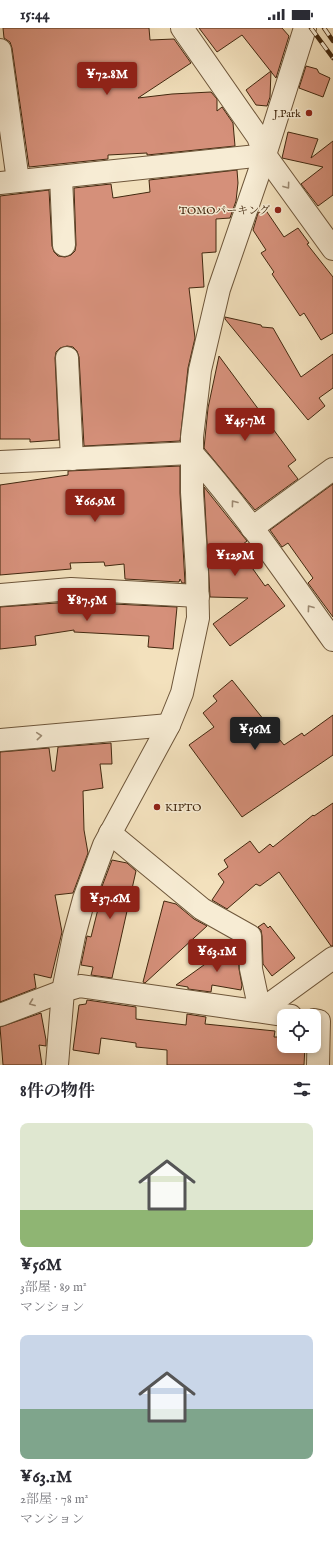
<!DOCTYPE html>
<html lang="ja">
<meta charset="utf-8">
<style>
body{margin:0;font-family:"IM FELL English","Noto Serif JP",serif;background:#f7f7f7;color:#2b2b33;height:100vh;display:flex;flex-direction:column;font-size:15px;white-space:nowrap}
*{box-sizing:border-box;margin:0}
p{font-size:13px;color:#7c7c81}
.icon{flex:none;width:22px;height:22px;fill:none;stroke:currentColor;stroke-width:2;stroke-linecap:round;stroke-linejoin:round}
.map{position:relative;height:1037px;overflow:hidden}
.details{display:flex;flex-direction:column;background:#fff;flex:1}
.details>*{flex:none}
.fabs{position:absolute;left:277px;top:981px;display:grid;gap:8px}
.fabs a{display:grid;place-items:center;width:44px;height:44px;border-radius:8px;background:#fff;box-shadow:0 2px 6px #0003;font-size:20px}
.price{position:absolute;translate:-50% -34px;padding:0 9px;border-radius:4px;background:#8f2418;color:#fff;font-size:13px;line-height:26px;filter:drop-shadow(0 1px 2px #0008)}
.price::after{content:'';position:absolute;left:50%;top:24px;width:12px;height:9px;margin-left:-6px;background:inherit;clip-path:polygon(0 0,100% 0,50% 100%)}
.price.selected{background:#222;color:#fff}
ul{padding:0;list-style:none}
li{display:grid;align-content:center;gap:8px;height:212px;padding:0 20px}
li span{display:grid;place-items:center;height:124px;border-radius:8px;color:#555}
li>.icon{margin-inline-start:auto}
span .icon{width:72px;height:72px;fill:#fffc;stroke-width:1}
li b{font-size:17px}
h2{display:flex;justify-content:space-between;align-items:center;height:48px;padding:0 20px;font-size:17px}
.status{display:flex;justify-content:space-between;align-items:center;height:28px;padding:0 20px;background:#fff;direction:ltr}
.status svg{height:11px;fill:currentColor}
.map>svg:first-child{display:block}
</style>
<div class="status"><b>15:44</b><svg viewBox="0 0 49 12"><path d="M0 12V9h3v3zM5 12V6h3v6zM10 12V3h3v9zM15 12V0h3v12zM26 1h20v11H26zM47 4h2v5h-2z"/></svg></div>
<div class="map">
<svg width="333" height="1037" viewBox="0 0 333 1037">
<rect width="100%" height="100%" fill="#f3e1bd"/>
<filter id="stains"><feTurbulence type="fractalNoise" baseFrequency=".005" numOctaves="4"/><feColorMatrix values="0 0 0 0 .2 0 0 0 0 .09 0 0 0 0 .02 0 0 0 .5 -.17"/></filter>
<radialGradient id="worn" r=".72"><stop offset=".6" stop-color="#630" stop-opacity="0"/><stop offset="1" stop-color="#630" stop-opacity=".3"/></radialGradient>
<g fill="#d5907a" stroke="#42280f">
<path d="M3 0H149L150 12 174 11 191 35 138 70 172 66 211 64 217 71V83L222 79 233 95 235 118 147 127V125L108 127V131L29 139 12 20 10 14 4 10Z"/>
<path d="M199 0H282L289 8 276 50 242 7 217 24Z"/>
<path d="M306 38 317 41 319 45 330 50 323 69 299 60Z"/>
<path d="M271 43 270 69 267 78 256 77 246 62Z"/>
<path d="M288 104 318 111 311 130 333 113V167L318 178 301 156 323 139 282 130Z"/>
<path d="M237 142 238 155 236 173 230 190 216 191V224L202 225 204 259 189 260 195 310 188 340 180 413 84 418 79 329 77 323 73 319 67 318 60 320 56 324 55 330 59 412 30 414V411H0V168L49 162 52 218 54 224 58 228 65 229 71 227 75 223 76 217 74 160 111 156 113 170 150 164 149 152Z"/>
<path d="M265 181 284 209 298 200 309 215 307 216 333 249V305L321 312 304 285 300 288 272 246 274 244 261 225 266 222 253 202 258 185Z"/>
<path d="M225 289 261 297 262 299 273 300 301 349 333 326V360L319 370 325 378 308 392 225 291Z"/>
<path d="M219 328 296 432 288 438 298 451 255 482 204 420 208 380Z"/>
<path d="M180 438V465L185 555H182L180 551 179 554 125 551 124 536 105 538 104 534 70 535 71 541 0 547V457L68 447V443Z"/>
<path d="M333 456V589L308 555 313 550 288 515 282 519 270 502Z"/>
<path d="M204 459 247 513 238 520 265 558 268 556 285 578 230 618 213 596 248 570 210 569Z"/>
<path d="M71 574 177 579 173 621 148 619 149 608 74 604V602L35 608 36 617 0 621V579Z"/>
<path d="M232 652 284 717 302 705 304 708 333 687V727L242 789 189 717 214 699 203 685 217 673 213 668Z"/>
<path d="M111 715 112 736H100L103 760 83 763 84 802 88 825 73 865 55 867 62 904 51 950 34 946 36 960 0 974V724L49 720 52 743H55L58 719Z"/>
<path d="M333 775V918H331L279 844 260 858 256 856 227 881 212 872 224 854 218 846 228 839 224 832 250 813 259 825 270 816 273 819 313 787 314 788Z"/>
<path d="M112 832 127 835 136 843 112 950 91 947 93 939 81 937 87 908 91 909 103 861H101Z"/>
<path d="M164 873 176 876 194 891 207 898 145 955 143 954Z"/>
<path d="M264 895 268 900 270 898 295 930 272 948 263 936 262 908 261 902 258 899Z"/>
<path d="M236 914 238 915 239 941 242 957 241 962 212 957 211 964 188 961V959L176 957Z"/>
<path d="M87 972 136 979V991L186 997 187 986 206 989 205 996 275 1003 274 1009H284V1018H305L304 1037H167V1022L136 1019V1015L101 1010 99 1026 73 1022 79 977 86 976Z"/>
<path d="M41 985 46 1012V1018L39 1017 42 1037H3L0 999Z"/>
</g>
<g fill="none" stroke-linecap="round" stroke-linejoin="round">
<defs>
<g id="minor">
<path d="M182 0 258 109 265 127 333 221"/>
<path d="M0 22 18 153"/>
<path d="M61 149 64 217"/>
<path d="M0 155 265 127"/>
<path d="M67 330 72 431"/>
<path d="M192 425C244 484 288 549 333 612"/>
<path d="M0 434 192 425"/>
<path d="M252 500 333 441"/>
<path d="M0 567 71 561 198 568"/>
<path d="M0 712 169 697"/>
<path d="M110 805 202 881 250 908 251 941 260 983"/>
<path d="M260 983 333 930"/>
<path d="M0 987 63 963 80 958 291 988"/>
<path d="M314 992 319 993 318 1037"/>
<path d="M57 1037 63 963 74 908 84 871 104 817 169 697 182 665 198 590 197 544 192 464V409L200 342 219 261 265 127 305 0"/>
</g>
</defs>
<use href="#minor" stroke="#6e563a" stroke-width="24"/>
<use href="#minor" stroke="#f7ecd4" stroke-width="22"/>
<defs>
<g id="rail">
<path d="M311 0 333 30"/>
<path d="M324 0 333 13"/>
</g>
</defs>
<use href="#rail" stroke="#42280f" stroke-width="4.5"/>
<use href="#rail" stroke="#f7ecd4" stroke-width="3" stroke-dasharray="9" stroke-linecap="butt"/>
</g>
<defs><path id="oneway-chevron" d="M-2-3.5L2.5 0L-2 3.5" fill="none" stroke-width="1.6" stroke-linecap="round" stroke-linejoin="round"/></defs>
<g stroke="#9c8a72">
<use href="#oneway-chevron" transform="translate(287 158) rotate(54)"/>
<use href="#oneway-chevron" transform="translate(234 475) rotate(-127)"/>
<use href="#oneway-chevron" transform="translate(310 580) rotate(-126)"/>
<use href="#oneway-chevron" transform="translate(39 708) rotate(-5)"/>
<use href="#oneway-chevron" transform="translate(32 975) rotate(159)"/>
</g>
<g fill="#8f2418" stroke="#f7ecd4" stroke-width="1.5">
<circle cx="309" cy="85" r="4"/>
<circle cx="278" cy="182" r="4"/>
<circle cx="157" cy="779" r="4"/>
</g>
<g text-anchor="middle" stroke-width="3" stroke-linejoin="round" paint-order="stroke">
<g font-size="11" fill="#42280f" stroke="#f7ecd4" text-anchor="end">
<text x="301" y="89">J.Park</text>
<text x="270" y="186">TOMOパーキング</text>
<text x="165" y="783" text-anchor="start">KIPTO</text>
</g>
</g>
<rect width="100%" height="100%" filter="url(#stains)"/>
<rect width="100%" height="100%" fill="url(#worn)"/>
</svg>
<div class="fabs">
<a><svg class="icon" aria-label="locate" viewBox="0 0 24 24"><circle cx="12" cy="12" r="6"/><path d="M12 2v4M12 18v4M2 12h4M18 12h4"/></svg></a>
</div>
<b class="price" style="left:107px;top:68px">¥72.8M</b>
<b class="price" style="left:245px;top:414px">¥45.7M</b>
<b class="price" style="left:95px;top:495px">¥66.9M</b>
<b class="price" style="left:235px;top:549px">¥129M</b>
<b class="price" style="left:87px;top:594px">¥87.5M</b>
<b class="price selected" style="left:255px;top:723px">¥56M</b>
<b class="price" style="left:110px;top:892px">¥37.6M</b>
<b class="price" style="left:217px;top:945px">¥63.1M</b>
</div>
<section class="details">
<h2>8件の物件<svg class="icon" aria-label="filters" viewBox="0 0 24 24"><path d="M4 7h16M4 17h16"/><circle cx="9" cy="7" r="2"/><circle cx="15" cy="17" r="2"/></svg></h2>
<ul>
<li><span style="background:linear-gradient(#dfe7d0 70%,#8fb573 0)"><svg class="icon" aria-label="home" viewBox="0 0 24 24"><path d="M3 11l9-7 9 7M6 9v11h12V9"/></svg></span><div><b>¥56M</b><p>3部屋 · 89 m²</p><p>マンション</p></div></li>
<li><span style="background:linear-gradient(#c9d6e8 60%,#7fa58c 0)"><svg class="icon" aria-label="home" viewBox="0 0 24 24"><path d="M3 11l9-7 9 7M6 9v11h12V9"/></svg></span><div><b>¥63.1M</b><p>2部屋 · 78 m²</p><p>マンション</p></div></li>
</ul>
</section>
